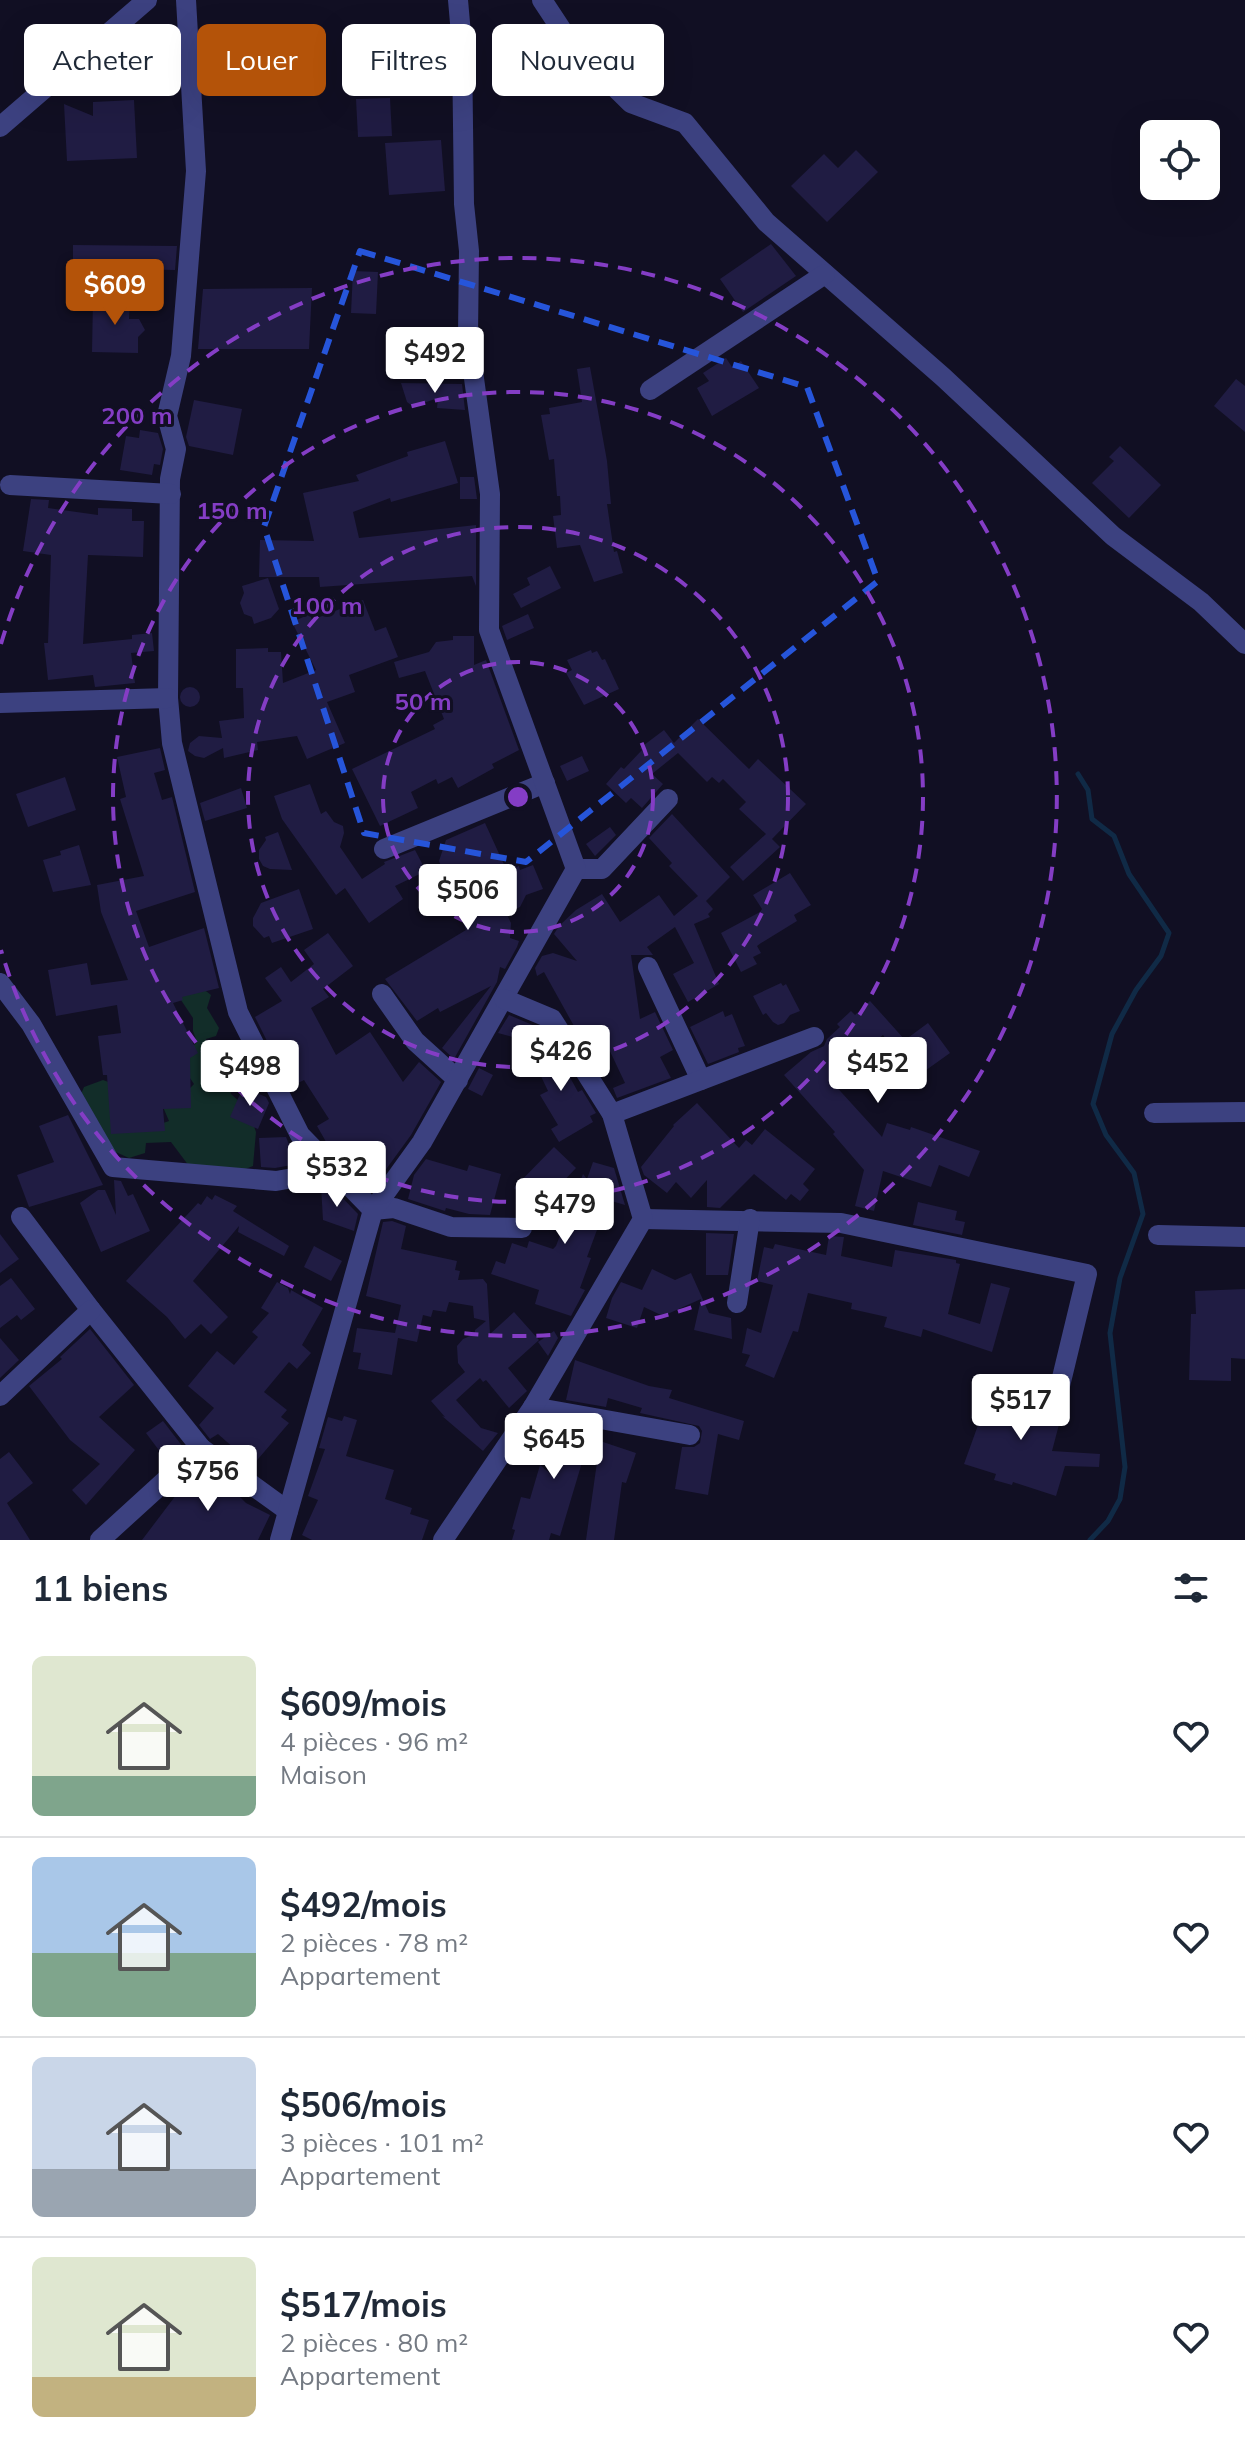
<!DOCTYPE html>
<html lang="fr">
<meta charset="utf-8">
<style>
body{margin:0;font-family:Mulish,sans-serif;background:#f6f6f7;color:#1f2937;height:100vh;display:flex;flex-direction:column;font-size:30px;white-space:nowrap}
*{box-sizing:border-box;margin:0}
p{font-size:26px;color:#747a83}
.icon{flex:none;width:44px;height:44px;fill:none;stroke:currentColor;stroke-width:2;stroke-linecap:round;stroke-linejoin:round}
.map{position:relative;height:1540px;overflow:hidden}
.details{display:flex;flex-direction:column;background:#fff;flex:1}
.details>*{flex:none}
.top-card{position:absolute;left:24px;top:24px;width:800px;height:72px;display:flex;gap:16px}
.controls{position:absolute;left:1140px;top:120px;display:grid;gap:16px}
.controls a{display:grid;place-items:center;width:80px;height:80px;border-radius:12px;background:#fff;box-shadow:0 8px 32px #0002;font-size:40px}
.price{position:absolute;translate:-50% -68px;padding:0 18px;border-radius:8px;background:#fff;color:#222;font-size:26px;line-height:52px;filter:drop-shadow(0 2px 4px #0008)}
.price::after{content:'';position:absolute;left:50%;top:48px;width:24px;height:18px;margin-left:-12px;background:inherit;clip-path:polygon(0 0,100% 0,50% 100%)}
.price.current{background:#b45309;color:#fff}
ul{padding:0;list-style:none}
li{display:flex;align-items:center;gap:24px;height:200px;padding:0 32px}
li+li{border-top:2px solid #e0e1e3}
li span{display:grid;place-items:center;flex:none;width:224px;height:160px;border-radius:12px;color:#555}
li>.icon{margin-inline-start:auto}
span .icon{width:96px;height:96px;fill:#fffc;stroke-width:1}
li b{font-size:34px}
h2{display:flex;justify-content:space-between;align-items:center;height:96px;padding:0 32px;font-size:34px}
.tag{padding:0 28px;border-radius:12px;background:#fff;box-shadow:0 8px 32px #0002;font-size:28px;line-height:72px}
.tag.current{background:#b45309;color:#fff}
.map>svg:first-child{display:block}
</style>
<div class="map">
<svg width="1245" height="1540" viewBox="0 0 1245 1540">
<rect width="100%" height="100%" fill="#110f23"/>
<path fill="#122d29" d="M202 988 211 995 207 1008 219 1028 216 1036 206 1039 205 1045 213 1050 222 1066 228 1078 231 1094 242 1104 251 1118 256 1132 253 1166 240 1171 189 1166 171 1142 146 1143 145 1153 129 1158 109 1149 79 1099 84 1087 103 1080 111 1083 143 1130 169 1121 160 1100 177 1102 194 1084 186 1072 190 1049 197 1042 193 1031V1018L179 997Z"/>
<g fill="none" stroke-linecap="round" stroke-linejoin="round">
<path stroke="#102a46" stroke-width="5" d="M1078 774 1088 790 1092 819 1114 836 1129 874 1169 933 1161 956 1136 990 1112 1034 1093 1104 1106 1135 1134 1173 1143 1214 1120 1278 1110 1333 1125 1467 1120 1499 1108 1521 1090 1540"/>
</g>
<g fill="#201c43">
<path d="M390 98 392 136 358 137 356 99Z"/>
<path d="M134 100 137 158 67 161 64 104 93 116V102Z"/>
<path d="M441 140 445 191 389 195 385 143Z"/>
<path d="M856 150 878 172 827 222 791 186 824 154 838 168Z"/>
<path d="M771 244 796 276 743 312 720 279Z"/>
<path d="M73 245 177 246 175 270 73 268Z"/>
<path d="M353 271 378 272 376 314 351 313Z"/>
<path d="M312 288 309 349H198L203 289Z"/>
<path d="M93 299 130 300 129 319H139L145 330 138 337V353L92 352Z"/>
<path d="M726 358 732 367 741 361 759 388 712 416 697 388 709 381 703 373Z"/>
<path d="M590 367 607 461 611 504H607L614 552 617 551 623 573 594 582 580 545 557 548 553 516 561 515 560 496H557L554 459 549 460 541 415 550 414 549 408 582 402 577 369Z"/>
<path d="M1236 379 1245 386V432L1214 406Z"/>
<path d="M401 383 462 384 465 410 437 408 438 398 415 406 411 405 407 402Z"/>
<path d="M194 400 242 409 233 455 189 446 186 437Z"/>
<path d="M140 430 158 433 163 449 160 465 154 464 152 475 120 470 126 436 139 438Z"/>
<path d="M445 441 458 483 391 502 390 498 353 512 359 538 476 525V586L472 576 320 587 319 577H259L260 540 314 541 303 493 359 481 356 475 408 456 407 452Z"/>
<path d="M1120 446 1161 485 1129 518 1092 483 1114 461 1109 457Z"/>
<path d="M460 477H474L477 499H460Z"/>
<path d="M31 499 49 500 48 508 98 515V508L132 509V521H144L143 557 88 555 83 644 132 639V635L152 633 154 651 131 653 135 683 95 687 93 675 48 680 44 643H48L51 555 23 551Z"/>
<path d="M550 566 561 588 521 608 513 594 530 585 527 578Z"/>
<path d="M268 578 279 609 271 618 254 624 252 617 244 614 240 603 244 593 242 586Z"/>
<path d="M363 600 375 631 386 627 398 657 349 675 355 692 327 702 345 743 307 759 297 736 257 742 258 750 224 758 223 748 204 758 195 756 188 751 190 743 199 736 222 738 219 721 244 718 243 688H236V649L268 648V652H281L283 683 316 670 292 622 310 614 312 620Z"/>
<path d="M528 614 534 628 507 640 502 626Z"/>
<path d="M453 636H474V665L486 660 519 750 492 764 494 768 458 788 452 777 438 784 436 779 411 792 418 808 380 826 352 769 435 729 433 725 444 719 425 671 399 678 394 662 429 652 436 642 453 640Z"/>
<path d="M591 650 592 653 597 651 602 660 605 659 619 689 584 705 566 673 572 670 567 660Z"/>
<circle cx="190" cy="697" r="10"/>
<path d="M698 719 749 769 758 759 806 804 772 839 780 847 743 881 730 867 766 834 739 809 746 802 723 779 719 783 712 777 707 782 678 753 652 774 663 784 642 808 631 798 626 803 606 784 621 767 624 769 642 750 640 748 664 730 674 743Z"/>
<path d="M160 748 165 770 154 773 162 800 172 797 195 892 136 911 149 947 204 928 219 988 182 997 183 1000 173 1003 198 1053 190 1058 191 1108 163 1109 165 1131 111 1134 107 1075H103L98 1036 121 1033 117 1005 56 1016 48 970 87 963 91 985 128 980 101 912 97 885 144 876 120 799 126 797 117 757Z"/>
<path d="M582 756 589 771 567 781 560 766Z"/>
<path d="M65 777 76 810 28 827 16 794Z"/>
<path d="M310 784 321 814 326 811 334 822 343 826 344 833 340 847 362 879 385 864 384 862 415 850 426 871 395 886 403 899 369 923 345 888 336 895 282 819 274 796Z"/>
<path d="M241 788 247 808 205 821 200 803Z"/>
<path d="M672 814 730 877 706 901 713 909 708 914 710 917 694 924 719 984 688 1002 673 974 694 963 675 927 647 947 653 955H631L640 1019 655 1012 673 1050 660 1057 671 1078 617 1098 613 1088 625 1083 607 1045 589 1053 544 972 537 976 535 968 542 956 553 953 577 961 554 934 559 926 576 910 602 894 620 922 659 895 674 916 698 896 669 866 672 863 649 838Z"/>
<path d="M485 823 507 871 519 866 520 870 533 865 543 889 526 895 520 907 506 913 511 923 510 938 519 941 517 947 505 969 500 967 497 982 454 1059 442 1048 491 986 440 1012 438 1008 417 1021 385 979 466 930 439 861 446 840Z"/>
<path d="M610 827 616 835 595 856 586 844Z"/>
<path d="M278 832 292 870 270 869 263 866 259 859V850L266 840 265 837Z"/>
<path d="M79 845 91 885 53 892 43 860 61 855 60 851Z"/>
<path d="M790 873 811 905 794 915 797 921 761 943 757 946 761 953 753 957 757 964 741 972 721 933 760 912 762 909 753 895Z"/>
<path d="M299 889 313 929 272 943 269 936 264 938 253 926V918L261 903Z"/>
<path d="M328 933 353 966 323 989 329 997 311 1008 336 1055 370 1032 403 1082 419 1062 441 1082 411 1135 379 1179 369 1187 329 1147 317 1126 329 1119 304 1080 292 1086 287 1078V1081L255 1017 282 1001 265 978 281 967 291 982 314 964 304 950Z"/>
<path d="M781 983 783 986 786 984 800 1011 790 1015 784 1023 778 1025 773 1022 766 1013 763 1015 753 996Z"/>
<path d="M870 1001 905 1040 928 1023 950 1053 915 1078 883 1035 841 1069 844 1072 832 1082 882 1137 887 1123 910 1130 911 1127 980 1151 969 1177 939 1165 931 1187 883 1171 874 1211 855 1206 864 1170 833 1134 835 1132 784 1075 811 1052 824 1046 827 1039 840 1027 837 1024 851 1011 855 1015Z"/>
<path d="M723 1011 725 1017 732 1014 745 1046 738 1048 739 1052 708 1064 690 1027Z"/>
<path d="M509 1015 535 1026 531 1042 498 1033Z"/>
<path d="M549 1039 578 1092 582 1090 596 1113 590 1116 593 1122 559 1142 551 1129 558 1125 540 1095 548 1091 528 1049Z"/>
<path d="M479 1068 493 1075 482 1096 468 1089Z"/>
<path d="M243 1087 266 1097 269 1103 258 1129 230 1117Z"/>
<path d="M697 1103 739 1148 746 1140 752 1145 765 1129 815 1169 803 1184 809 1190 800 1201 791 1194 786 1200 754 1174 720 1208 707 1207V1180L691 1198 676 1182 667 1193 644 1175 641 1167 674 1126 673 1125Z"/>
<path d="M68 1115 103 1185 29 1207 17 1175 54 1162 39 1126Z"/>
<path d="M286 1137 290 1147 297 1151 298 1164 275 1168 261 1167 259 1138Z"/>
<path d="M554 1147 576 1168 537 1209 514 1188Z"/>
<path d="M426 1159 467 1171 469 1165 501 1174 490 1215 469 1214 446 1208 445 1211 408 1199 414 1175Z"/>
<path d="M593 1162 614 1168 625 1205 608 1200 587 1257 591 1258 580 1288 585 1290 571 1316 535 1304 539 1290 491 1274 496 1261 505 1264 512 1243 527 1248 529 1241 553 1249 556 1246 583 1174 587 1179Z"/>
<path d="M114 1180 121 1181 128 1196 133 1194 150 1231 101 1252 80 1203 98 1190H105L116 1215Z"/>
<path d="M330 1185 358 1214 354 1231 323 1220 321 1186Z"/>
<path d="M215 1195 237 1206 233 1211 289 1246 284 1256 238 1232 239 1226 193 1281 228 1317 211 1334 201 1324 185 1339 167 1317 126 1281 198 1203 201 1205 207 1196 212 1200Z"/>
<path d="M918 1202 957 1211 955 1220 965 1222 962 1235 913 1225Z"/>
<path d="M392 1221 406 1226 401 1249 457 1261 455 1270 460 1271 458 1280 483 1279 487 1284 490 1334 514 1312 539 1340 508 1368 527 1391 509 1408 486 1380 483 1382 480 1378 456 1400 481 1428 498 1433 483 1451 442 1416 445 1417 431 1401 465 1372 458 1363 457 1346 463 1339 475 1334V1330L486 1321 474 1318 473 1306 449 1302 446 1312 433 1310 431 1317 423 1315 417 1342 398 1338 392 1375 358 1369 361 1353 353 1352 357 1328 395 1333 401 1305 366 1296 383 1222Z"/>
<path d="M706 1233 734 1234 728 1275H706Z"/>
<path d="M0 1234 19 1259 0 1273Z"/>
<path d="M829 1236 844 1237 841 1256 892 1267 895 1250 956 1260V1263L960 1264 948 1314 980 1324 991 1283 1010 1288 992 1352 923 1329 921 1337 884 1327 887 1317 851 1309 852 1303 808 1293 798 1332 793 1331 774 1378 745 1366 750 1355 742 1353 747 1328 761 1333 773 1285 757 1281 764 1247 773 1249 775 1244 826 1255Z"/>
<path d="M314 1246 342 1261 331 1281 304 1267Z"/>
<path d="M652 1269 675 1280 691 1273 709 1313 731 1318 732 1339 694 1330 701 1299 663 1316 644 1307 637 1328 606 1318 612 1298 621 1282 642 1290Z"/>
<path d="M11 1278 35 1309 21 1320 17 1315 0 1328V1286Z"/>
<path d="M277 1282 288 1288 290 1294 291 1290 323 1308 302 1345 311 1353 297 1369 289 1362 264 1392 287 1410 281 1417 289 1423 253 1465 218 1434 210 1439 199 1425 214 1408 188 1386 217 1351 234 1365 258 1337 252 1332 269 1313 261 1308Z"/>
<path d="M1245 1289V1359L1231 1358V1381L1189 1380 1191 1314H1196L1195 1291Z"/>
<path d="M90 1329 134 1385 99 1417 135 1450 86 1505 72 1490 100 1464 70 1440 29 1386 62 1359 60 1357Z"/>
<path d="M554 1331 558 1338 548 1356 538 1342Z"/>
<path d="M0 1338 19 1360 0 1378Z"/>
<path d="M575 1360 649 1386 672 1390 669 1398 744 1421 739 1440 718 1434 708 1495 675 1489 682 1447H694L700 1443 702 1431 699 1426 640 1413 642 1408 608 1398 606 1407 566 1400Z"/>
<path d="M995 1378 1034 1391 1028 1410 1061 1417 1052 1451 1100 1454 1099 1467 1065 1466 1056 1496 1013 1482 1012 1485 994 1480 996 1474 964 1464Z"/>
<path d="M344 1416 357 1420 346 1456 394 1470 385 1499 412 1508 410 1514 429 1520 422 1540H312L302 1535 318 1500 308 1496 325 1449 319 1448 328 1417 342 1421Z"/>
<path d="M163 1421 183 1447 167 1461 146 1433Z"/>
<path d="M539 1421 601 1432 596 1451 586 1449 560 1536 551 1533 549 1540H512L515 1530 512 1529 521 1497 530 1499 540 1465 552 1475 559 1469 533 1437Z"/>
<path d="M600 1441 636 1453 626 1483 622 1482 614 1540H586Z"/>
<path d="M9 1452 33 1483 7 1503 30 1540H0V1459Z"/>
<path d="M202 1465 225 1482 246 1503 270 1515 258 1540H142L192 1474Z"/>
</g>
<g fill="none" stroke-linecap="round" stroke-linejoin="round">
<g stroke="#3c4180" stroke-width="20">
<path d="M186 0 196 171 181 356 167 416 176 449 170 479 168 698 172 743 238 1012 300 1135 373 1210 394 1208 451 1227 522 1228"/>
<path d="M542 0 571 44 631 103 685 123 766 222 943 377 1113 536 1201 602 1245 644"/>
<path d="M0 127 147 0"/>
<path d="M650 390 825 274"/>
<path d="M10 485 171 494"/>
<path d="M0 703 168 698"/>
<path d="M384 849 545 783"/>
<path d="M576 869H602L668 799"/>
<path d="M648 967 701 1080"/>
<path d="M0 983 31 1024 113 1167 276 1181 333 1171"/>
<path d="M382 994 415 1041 458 1080"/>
<path d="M1154 1113 1245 1112"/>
<path d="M612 1114 814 1037"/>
<path d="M21 1217 91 1310 201 1448 288 1511"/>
<path d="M643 1219 841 1223 1087 1274 1059 1390"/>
<path d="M1158 1235 1245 1237"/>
<path d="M737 1303 750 1219"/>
<path d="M0 1396 91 1310"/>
<path d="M533 1407 690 1435"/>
<path d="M100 1540 201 1448"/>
<path d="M280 1540 373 1210 422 1142 576 869 489 630 490 494 468 335 469 251 464 204 462 46 458 0"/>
<path d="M443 1540 533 1407 643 1219 612 1114 552 1019 504 999"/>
</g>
</g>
<path fill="none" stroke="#2655da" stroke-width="6" stroke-dasharray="16 10" stroke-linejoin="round" d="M360 251 807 387 878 581 526 862 364 833 264 527Z"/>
<g fill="none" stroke="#843dc5" stroke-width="4" stroke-dasharray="14 10">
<circle cx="518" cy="797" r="135"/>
<circle cx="518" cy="797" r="270"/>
<circle cx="518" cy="797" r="405"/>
<path d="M1 644A539 539 0 1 1 1 950"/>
</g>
<circle cx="518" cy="797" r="12" fill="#843dc5" stroke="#110f23" stroke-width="4"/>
<g font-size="24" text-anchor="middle" font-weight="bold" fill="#843dc5" stroke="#110f23" stroke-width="6" stroke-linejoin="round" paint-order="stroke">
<text x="137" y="424">200 m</text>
<text x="232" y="519">150 m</text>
<text x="327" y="614">100 m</text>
<text x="423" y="710">50 m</text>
</g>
</svg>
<div class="controls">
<a><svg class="icon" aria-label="locate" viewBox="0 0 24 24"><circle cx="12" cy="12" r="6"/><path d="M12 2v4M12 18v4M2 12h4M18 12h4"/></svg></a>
</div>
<b class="price current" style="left:115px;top:327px">$609</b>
<b class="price" style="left:435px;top:395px">$492</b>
<b class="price" style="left:468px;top:932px">$506</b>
<b class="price" style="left:561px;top:1093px">$426</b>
<b class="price" style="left:878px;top:1105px">$452</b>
<b class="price" style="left:250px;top:1108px">$498</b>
<b class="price" style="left:337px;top:1209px">$532</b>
<b class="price" style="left:565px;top:1246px">$479</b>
<b class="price" style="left:1021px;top:1442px">$517</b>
<b class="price" style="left:554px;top:1481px">$645</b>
<b class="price" style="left:208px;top:1513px">$756</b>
<div class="top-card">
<a class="tag">Acheter</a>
<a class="tag current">Louer</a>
<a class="tag">Filtres</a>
<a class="tag">Nouveau</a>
</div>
</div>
<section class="details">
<h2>11 biens<svg class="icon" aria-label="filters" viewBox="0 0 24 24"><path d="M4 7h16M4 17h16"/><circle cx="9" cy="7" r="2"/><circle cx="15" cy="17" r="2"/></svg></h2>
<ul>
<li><span style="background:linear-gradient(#dfe7d0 75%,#7fa58c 0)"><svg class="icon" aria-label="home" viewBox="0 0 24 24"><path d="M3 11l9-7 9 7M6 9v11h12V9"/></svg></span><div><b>$609/mois</b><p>4 pièces · 96 m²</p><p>Maison</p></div><svg class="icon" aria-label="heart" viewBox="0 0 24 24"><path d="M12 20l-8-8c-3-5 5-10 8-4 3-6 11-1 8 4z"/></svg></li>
<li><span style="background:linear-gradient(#a9c7e8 60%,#7fa58c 0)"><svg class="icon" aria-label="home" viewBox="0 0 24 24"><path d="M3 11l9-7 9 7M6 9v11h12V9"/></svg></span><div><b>$492/mois</b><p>2 pièces · 78 m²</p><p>Appartement</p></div><svg class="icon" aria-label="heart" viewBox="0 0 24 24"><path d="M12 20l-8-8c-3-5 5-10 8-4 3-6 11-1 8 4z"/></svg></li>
<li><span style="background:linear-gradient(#c9d6e8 70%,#9aa5b1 0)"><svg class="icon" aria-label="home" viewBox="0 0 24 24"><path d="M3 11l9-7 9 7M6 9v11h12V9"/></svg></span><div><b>$506/mois</b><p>3 pièces · 101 m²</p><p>Appartement</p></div><svg class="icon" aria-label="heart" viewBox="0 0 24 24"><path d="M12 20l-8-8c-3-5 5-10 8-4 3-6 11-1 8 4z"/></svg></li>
<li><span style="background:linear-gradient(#dfe7d0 75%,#c2b280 0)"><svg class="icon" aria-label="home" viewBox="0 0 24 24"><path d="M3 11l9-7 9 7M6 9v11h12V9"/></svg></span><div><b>$517/mois</b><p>2 pièces · 80 m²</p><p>Appartement</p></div><svg class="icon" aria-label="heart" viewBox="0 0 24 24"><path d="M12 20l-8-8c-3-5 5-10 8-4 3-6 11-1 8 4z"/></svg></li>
</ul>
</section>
